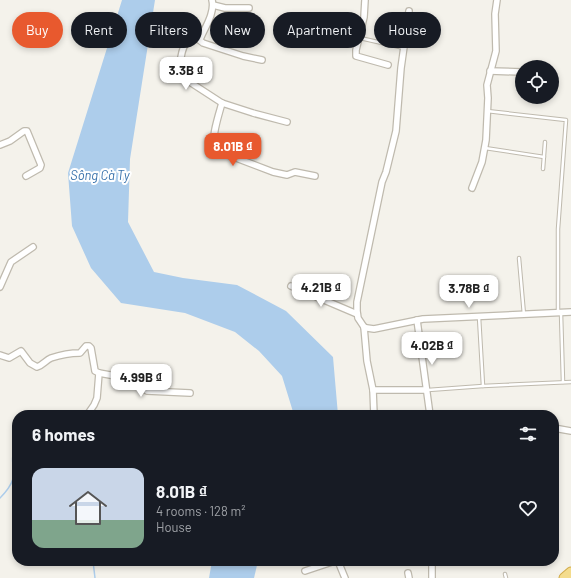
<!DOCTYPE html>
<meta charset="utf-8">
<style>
body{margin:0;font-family:Barlow,sans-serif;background:#242831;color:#f1f3f6;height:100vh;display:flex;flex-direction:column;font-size:15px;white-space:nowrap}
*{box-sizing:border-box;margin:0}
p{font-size:13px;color:#9ea1a6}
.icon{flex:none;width:22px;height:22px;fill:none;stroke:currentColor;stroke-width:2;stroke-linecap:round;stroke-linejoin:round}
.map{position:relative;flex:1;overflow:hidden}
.sheet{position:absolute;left:12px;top:410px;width:547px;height:156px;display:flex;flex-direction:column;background:#171b24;border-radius:16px;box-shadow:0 2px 6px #0003}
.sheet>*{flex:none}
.guide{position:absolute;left:12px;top:12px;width:547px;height:36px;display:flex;gap:8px}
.buttons{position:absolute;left:515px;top:60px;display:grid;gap:8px}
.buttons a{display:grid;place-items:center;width:44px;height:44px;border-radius:50%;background:#171b24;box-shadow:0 2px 6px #0003;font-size:20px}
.price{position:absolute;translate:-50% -34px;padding:0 9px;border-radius:8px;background:#fff;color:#222;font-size:13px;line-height:26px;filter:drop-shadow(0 1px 2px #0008)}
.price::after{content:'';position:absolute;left:50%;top:24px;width:12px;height:9px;margin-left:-6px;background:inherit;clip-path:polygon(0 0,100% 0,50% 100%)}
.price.current{background:#e8592e;color:#fff}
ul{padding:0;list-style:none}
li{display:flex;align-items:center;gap:12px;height:100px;padding:0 20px}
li+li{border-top:1px solid #363941}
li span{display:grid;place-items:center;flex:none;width:112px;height:80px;border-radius:12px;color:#555}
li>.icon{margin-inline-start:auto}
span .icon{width:48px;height:48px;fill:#fffc;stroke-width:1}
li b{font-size:17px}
h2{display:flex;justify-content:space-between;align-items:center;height:48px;padding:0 20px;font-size:17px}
.pill{padding:0 14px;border-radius:18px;background:#171b24;box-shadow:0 2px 6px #0003;font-size:14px;line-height:36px}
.pill.current{background:#e8592e;color:#fff}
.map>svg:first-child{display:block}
</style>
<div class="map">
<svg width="571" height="578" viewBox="0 0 571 578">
<rect width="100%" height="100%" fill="#f4f2eb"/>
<g fill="#adcdeb">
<path d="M122 0H155L130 159 128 222 154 272 183 278 237 285 286 311 333 357 338 415H294L282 376 259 351 235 332 185 313 121 303 91 268 72 226 68 173Z"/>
<path d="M212 561H258L254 578H209Z"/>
</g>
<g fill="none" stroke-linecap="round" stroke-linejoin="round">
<g stroke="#adcdeb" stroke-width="1.5">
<path d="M0 498C5 493 11 485 13 479 16 467 8 459 17 447"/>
<path d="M93 561 95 578"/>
</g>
<defs>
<g id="service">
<path d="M360 38 404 48"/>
<path d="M487 111 566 120 558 229V312"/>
<path d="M485 148 544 157"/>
<path d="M543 169 545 142"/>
<path d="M519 258 524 315"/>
<path d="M561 313 563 382"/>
<path d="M479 317 483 386"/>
<path d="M428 390 483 386 571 382"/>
<path d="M505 574 506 578"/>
</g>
<g id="minor">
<path d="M212 0C215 12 206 26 201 37L198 39 188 40C181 48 178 67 182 77L222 103 253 113 287 122"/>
<path d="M365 0 364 17 356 50V56L388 65"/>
<path d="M213 5 225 8H249"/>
<path d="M198 39 203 43 243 56 262 60"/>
<path d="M490 71 522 72"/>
<path d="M222 103C219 114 210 140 215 150L273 172 287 175 295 172 315 176"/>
<path d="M0 145 10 141 24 131H27L41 165 40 168 26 176"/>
<path d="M472 188 482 162 486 140 488 98 487 85 496 51 495 14 497 0"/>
<path d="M291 286 357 314"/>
<path d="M0 287 11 262 33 247"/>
<path d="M417 320 430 415"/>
<path d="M364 327 367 328 374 329 423 319 571 312"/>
<path d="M0 355 9 358 21 351 30 363 37 367C43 365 46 360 51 358 60 355 70 353 80 353L86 346H89L91 348 95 371 99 373 97 398 94 405 87 415"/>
<path d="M99 373 132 379C138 382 139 387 147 391L190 393"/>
<path d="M373 390H426"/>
<path d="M374 415 373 390 367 361 364 327 358 318 357 311V302L382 182 386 172 396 131 401 68 409 11"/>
<path d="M554 428 571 431"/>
<path d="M338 561 345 578"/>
<path d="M305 571 335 561"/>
<path d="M408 573 409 578"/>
<path d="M432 578V561"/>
</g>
<path id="trunk" d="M564 578 571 572"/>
</defs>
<use href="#service" stroke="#bfbaae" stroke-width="4.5"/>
<use href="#minor" stroke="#bfbaae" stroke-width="8"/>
<use href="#trunk" stroke="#d1aa48" stroke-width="11"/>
<use href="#service" stroke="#fff" stroke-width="2.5"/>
<use href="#minor" stroke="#fff" stroke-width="5.5"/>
<use href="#trunk" stroke="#f4dc8d" stroke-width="9"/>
</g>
<g text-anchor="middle" stroke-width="4" stroke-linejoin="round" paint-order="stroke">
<g font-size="13" font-style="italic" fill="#3a73ac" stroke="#fff">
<text x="100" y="180">Sông Cà Ty</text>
</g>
</g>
</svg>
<div class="buttons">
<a><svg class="icon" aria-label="locate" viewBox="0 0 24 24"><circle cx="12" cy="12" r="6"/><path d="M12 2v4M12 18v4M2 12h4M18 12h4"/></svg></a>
</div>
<b class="price" style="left:186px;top:91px">3.3B ₫</b>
<b class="price current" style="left:233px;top:167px">8.01B ₫</b>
<b class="price" style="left:321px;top:308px">4.21B ₫</b>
<b class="price" style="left:469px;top:309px">3.78B ₫</b>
<b class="price" style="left:432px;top:366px">4.02B ₫</b>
<b class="price" style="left:141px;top:398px">4.99B ₫</b>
<div class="guide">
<a class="pill current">Buy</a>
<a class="pill">Rent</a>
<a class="pill">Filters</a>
<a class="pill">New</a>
<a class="pill">Apartment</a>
<a class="pill">House</a>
</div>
<section class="sheet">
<h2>6 homes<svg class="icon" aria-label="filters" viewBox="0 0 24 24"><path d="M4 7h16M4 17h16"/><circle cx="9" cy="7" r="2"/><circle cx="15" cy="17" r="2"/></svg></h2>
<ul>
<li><span style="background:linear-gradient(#c9d6e8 65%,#7fa58c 0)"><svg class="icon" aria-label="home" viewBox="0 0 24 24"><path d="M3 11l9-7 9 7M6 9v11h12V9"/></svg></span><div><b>8.01B ₫</b><p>4 rooms · 128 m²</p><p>House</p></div><svg class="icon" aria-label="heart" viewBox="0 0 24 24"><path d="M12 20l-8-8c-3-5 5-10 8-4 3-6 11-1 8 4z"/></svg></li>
</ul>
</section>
</div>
